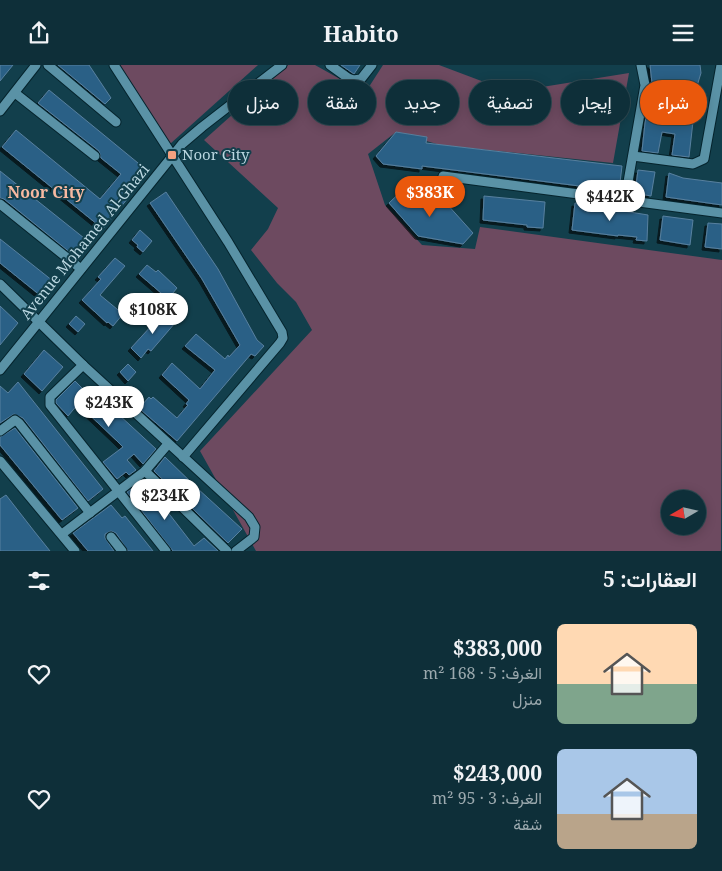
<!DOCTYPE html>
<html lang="ar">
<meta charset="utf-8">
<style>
body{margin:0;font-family:"Noto Serif",Vazirmatn,serif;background:#173741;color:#f1f3f6;direction:rtl;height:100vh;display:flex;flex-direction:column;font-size:19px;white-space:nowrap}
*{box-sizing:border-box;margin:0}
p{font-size:16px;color:#9ba9ae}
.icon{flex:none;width:28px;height:28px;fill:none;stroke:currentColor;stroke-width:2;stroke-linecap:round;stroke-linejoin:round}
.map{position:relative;height:486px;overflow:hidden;direction:ltr}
.sheet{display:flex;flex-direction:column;background:#0e2f39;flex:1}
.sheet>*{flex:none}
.top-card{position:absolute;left:15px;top:15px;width:692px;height:45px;direction:rtl;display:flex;gap:10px}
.needle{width:32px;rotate:261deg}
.tools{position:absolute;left:661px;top:425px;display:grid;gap:10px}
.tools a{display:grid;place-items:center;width:45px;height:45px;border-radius:50%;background:#0e2f39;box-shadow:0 2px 12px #0003,0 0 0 1px #2e4a53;font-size:25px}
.price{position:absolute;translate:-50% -42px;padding:0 11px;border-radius:18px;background:#fff;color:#222;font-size:16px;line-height:32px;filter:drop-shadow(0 1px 2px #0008)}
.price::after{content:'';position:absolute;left:50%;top:30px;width:15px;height:11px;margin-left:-8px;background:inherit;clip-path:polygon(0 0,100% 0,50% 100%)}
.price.current{background:#ea580c;color:#fff}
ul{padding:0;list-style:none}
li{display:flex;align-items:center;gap:15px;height:125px;padding:0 25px}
li span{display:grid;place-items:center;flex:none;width:140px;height:100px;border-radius:8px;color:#555}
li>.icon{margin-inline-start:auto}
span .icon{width:60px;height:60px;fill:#fffc;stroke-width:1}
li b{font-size:21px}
h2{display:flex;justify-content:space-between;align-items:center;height:60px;padding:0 25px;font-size:21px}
.chip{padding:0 18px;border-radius:22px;background:#0e2f39;box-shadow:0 2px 12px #0003,0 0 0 1px #2e4a53;font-size:18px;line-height:45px}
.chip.current{background:#ea580c;color:#fff}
header{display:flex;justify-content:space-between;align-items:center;height:65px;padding:0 25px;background:#0e2f39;font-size:22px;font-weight:700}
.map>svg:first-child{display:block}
</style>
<header><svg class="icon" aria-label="menu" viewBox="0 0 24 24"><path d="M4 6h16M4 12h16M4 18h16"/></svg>Habito<svg class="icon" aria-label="share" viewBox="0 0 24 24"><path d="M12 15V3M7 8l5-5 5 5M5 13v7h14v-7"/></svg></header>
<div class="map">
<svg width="722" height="486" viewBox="0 0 722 486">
<defs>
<filter id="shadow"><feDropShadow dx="-3" dy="3" stdDeviation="0" flood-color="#0009"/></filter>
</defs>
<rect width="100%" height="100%" fill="#123f4c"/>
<g fill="#6d4a60" fill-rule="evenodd">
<path d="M115 0H258L170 79Z"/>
<path d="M288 0H315L365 28 383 0H439L511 27 629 8 613 98 440 80 396 67 368 89 385 140 422 180 475 184 480 162 722 195 721 486H256L200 386 312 265 296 237 277 218 251 185 268 164 278 143 204 75ZM670 434H698V461H670Z"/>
</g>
<g fill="#2c6086" stroke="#57809f" filter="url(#shadow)">
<path d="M0 0H13L0 16Z"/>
<path d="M58 0H89L111 33 105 39Z"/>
<path d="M341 0H360L354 9Z"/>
<path d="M650 0H700L701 8 697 21 689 92 672 90 675 69 662 67 658 88 642 86 645 58 652 18Z"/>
<path d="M49 25 149 107 103 164 2 82 16 65 100 134 121 109 101 93 99 86 38 38Z"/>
<path d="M396 67 427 72 426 78 622 101 619 126 422 101V104L383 99 376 91Z"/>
<path d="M638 105 655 107 651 131 635 128Z"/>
<path d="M0 106 89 177 77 193 4 134 0 133Z"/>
<path d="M669 108 683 113 722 118V140L666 132Z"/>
<path d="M409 119 426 138H446L473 168 463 179 418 171 389 138Z"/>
<path d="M166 127 218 204 257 275 264 281 255 291 251 289 177 376 141 345 144 342 142 340 149 332 151 334 153 332 177 353 188 340 186 339 189 335 162 310 172 298 200 324 215 305 185 281 196 269 225 294 228 290 229 292 240 280 202 214 150 138Z"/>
<path d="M484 131 545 137 543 163 527 162V160L483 155Z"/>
<path d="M575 138 648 150 647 176 636 175 637 172 618 170V171L572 165Z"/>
<path d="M663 151 693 155 690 180 660 175Z"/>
<path d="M708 158 722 159V184L705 182Z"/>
<path d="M140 165 152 176 143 187 137 182 138 180 132 175Z"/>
<path d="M0 174 53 216 41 231 0 198Z"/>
<path d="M115 193 125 201 100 230 123 249 113 261 108 257 107 258 82 235 101 214 98 212Z"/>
<path d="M147 200 156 207 158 205 177 223 168 234 139 209Z"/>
<path d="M0 241 18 258 0 280Z"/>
<path d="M164 247 175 258 151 286 148 284 141 293 131 283Z"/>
<path d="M76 251 85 259 78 267 69 259Z"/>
<path d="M44 285 63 302 42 326 24 309Z"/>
<path d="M128 299 136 307 128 316 120 307Z"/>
<path d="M75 316 88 329 92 325 156 384 143 399 134 389 127 395 136 405 129 410 126 407 117 414 103 397 123 382 116 375 78 339 68 351 56 338V335Z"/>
<path d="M18 317 103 424 88 436 23 353 14 349 0 358V321L8 328Z"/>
<path d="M15 363 78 443 62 455 0 380V372Z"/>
<path d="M165 392 197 423 242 464 228 478 154 406Z"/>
<path d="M143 415 194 481 204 473 218 486H173L127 427Z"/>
<path d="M6 430 34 466 50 486H0V434Z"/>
<path d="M111 440 122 453 125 451 153 486H128L116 468 111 466 105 469V473L114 486H88L73 468Z"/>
</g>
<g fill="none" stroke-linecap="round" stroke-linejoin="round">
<defs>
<g id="minor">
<path d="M48 0 116 57"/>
<path d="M114 0 228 177 282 267 283 273 280 278 183 392"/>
<path d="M330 0 348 13 353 15 361 14 372 0"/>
<path d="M15 28 95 91"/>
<path d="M0 46 36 0"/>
<path d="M633 91 693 99 704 94 721 0"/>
<path d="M443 111 722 148"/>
<path d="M625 134 645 20 641 0"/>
<path d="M0 139 81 204"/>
<path d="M0 219 83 300 249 452 255 462 254 472 236 486"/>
<path d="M83 300 50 332V340L166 486"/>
<path d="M0 305 182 79 202 62 282 0"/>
<path d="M0 366 15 355 19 358 90 448"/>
<path d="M0 396 75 486"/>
<path d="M145 406 227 486"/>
<path d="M62 469 145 406 168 379"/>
<path d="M111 472 122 486"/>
</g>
</defs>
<use href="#minor" stroke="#05242d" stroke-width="11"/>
<use href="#minor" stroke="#5a92a6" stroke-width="9"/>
</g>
<rect fill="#f2a080" stroke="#123f4c" stroke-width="2" x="167" y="85" width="10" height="10" rx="2.5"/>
<g text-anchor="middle" stroke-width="4" stroke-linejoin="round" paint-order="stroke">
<g font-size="15" fill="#bbd7e1" stroke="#123f4c" text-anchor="start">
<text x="182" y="95">Noor City</text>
</g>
<g font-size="15" fill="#bbd7e1" stroke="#123f4c">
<text transform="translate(85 177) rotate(-51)" y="5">Avenue Mohamed Al-Ghazi</text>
</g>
<g font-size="16" font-weight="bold" fill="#f7b9a1" stroke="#123f4c">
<text x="46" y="133">Noor City</text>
</g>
</g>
</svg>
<div class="tools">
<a><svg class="needle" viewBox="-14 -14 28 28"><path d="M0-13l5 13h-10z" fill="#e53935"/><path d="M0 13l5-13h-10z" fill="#9ba9ae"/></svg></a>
</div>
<b class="price current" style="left:430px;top:153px">$383K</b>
<b class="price" style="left:610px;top:157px">$442K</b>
<b class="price" style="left:153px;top:270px">$108K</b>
<b class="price" style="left:109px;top:363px">$243K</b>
<b class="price" style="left:165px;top:456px">$234K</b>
<div class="top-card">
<a class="chip current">شراء</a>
<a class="chip">إيجار</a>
<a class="chip">تصفية</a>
<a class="chip">جديد</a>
<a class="chip">شقة</a>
<a class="chip">منزل</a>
</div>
</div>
<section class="sheet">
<h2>العقارات: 5<svg class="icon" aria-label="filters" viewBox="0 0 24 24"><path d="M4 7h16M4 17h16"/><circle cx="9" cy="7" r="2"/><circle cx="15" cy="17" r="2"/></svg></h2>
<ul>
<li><span style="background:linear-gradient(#ffd9b3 60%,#7fa58c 0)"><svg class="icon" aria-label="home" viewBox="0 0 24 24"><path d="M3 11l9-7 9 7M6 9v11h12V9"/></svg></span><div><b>$383,000</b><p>الغرف: 5 · 168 m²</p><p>منزل</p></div><svg class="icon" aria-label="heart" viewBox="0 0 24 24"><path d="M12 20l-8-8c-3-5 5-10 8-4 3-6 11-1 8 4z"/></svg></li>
<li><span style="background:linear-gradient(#a9c7e8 65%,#b9a48a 0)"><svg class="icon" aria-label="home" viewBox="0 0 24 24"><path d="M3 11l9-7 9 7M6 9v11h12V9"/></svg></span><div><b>$243,000</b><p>الغرف: 3 · 95 m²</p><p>شقة</p></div><svg class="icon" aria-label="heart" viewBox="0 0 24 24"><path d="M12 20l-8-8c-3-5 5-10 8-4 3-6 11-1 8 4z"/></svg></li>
</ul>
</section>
